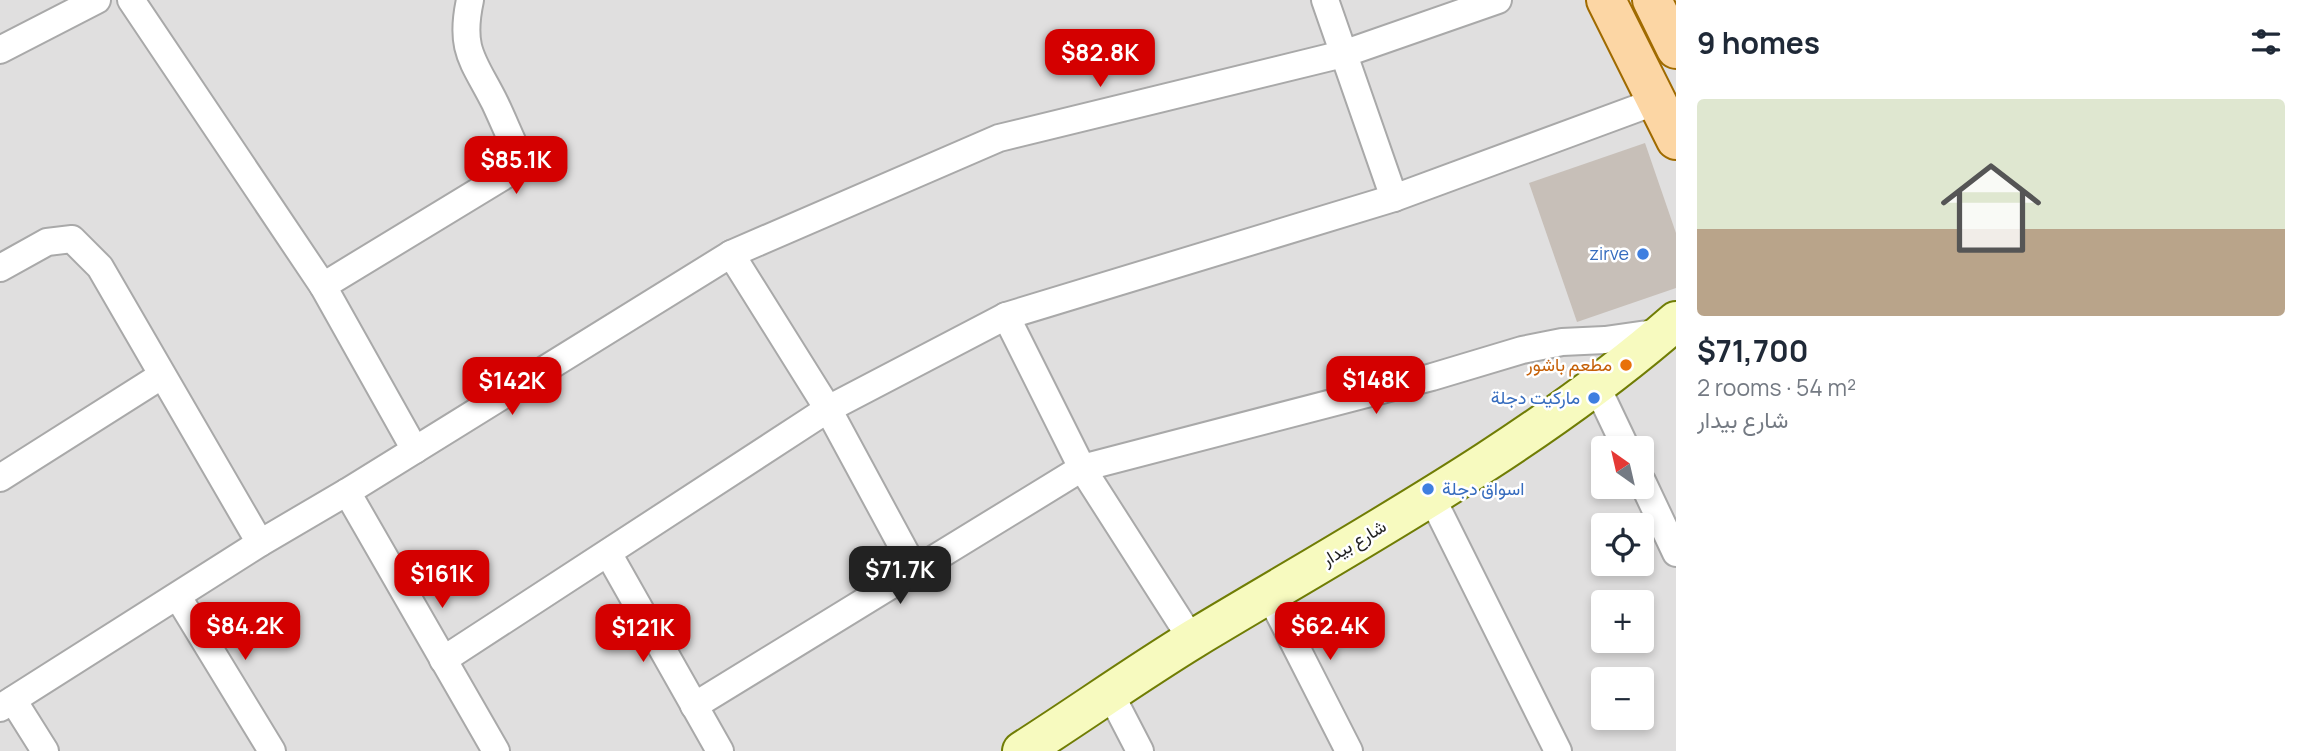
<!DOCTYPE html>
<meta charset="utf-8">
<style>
body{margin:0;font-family:Manrope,Vazirmatn,sans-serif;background:#f6f6f7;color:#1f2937;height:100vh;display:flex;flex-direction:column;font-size:26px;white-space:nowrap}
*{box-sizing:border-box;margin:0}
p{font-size:23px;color:#747a83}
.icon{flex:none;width:38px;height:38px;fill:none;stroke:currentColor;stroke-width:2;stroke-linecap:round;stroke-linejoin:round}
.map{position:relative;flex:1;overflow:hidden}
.panel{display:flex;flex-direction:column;background:#fff;width:630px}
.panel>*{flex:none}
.needle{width:46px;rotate:326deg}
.buttons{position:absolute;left:1591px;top:436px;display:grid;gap:14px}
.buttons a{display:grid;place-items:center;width:63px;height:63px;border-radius:7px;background:#fff;box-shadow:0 4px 10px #0003;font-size:35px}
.price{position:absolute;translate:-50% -60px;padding:0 16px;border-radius:14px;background:#d40000;color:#fff;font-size:23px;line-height:46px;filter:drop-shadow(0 2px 4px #0008)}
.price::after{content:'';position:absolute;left:50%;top:42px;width:21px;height:16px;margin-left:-10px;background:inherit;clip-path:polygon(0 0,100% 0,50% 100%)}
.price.current{background:#222;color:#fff}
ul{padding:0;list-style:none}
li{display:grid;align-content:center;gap:14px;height:371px;padding:0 21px}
li span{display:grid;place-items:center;height:217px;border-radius:7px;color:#555}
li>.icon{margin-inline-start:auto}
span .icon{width:126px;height:126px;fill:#fffc;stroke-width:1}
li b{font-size:30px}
h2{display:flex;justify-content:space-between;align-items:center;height:84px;padding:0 21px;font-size:30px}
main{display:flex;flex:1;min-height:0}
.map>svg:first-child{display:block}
</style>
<main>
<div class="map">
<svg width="1676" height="751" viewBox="0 0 1676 751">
<rect width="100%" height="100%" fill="#f2efe9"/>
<path fill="#e0dfdf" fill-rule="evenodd" d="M0 0H1676V751H0ZM1603 448H1642V486H1603ZM1603 525H1642V564H1603ZM1603 602H1642V640H1603ZM1603 679H1642V718H1603Z"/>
<path fill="#c7bfb8" d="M1645 143 1676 233V288L1577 322 1529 183Z"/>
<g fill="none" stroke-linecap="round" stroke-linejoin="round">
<defs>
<g id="street">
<path d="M131 0 323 286 415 450"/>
<path d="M1325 0 1394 198"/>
<path d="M0 50 97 0"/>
<path d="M731 254 999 138 1343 54 1498 0"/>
<path d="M0 268 47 242 72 239 100 267 260 543"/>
<path d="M323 286 507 174 518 154C510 137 503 120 495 103 474 61 459 51 470 0"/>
<path d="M1006 316 1082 468 1192 640"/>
<path d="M1596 385 1626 448"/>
<path d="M0 478 161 376"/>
<path d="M1642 481 1676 553"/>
<path d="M347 492 496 751"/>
<path d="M1431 496 1558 751"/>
<path d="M608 553 720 751"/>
<path d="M1269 594 1349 751"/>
<path d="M178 597 272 751"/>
<path d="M443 660 828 409 1006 316 1394 198 1657 101"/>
<path d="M1111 695 1140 751"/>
<path d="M13 700 45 751"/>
<path d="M694 706 1082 468 1432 377 1522 350 1562 342 1605 340 1661 332"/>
<path d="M0 708 260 543 347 492 731 254 828 409 915 570"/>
</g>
<path id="secondary" d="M1022 751C1080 714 1136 674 1195 638 1356 541 1534 445 1676 321"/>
<g id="primary">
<path d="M1606 0 1676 140"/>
<path d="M1652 0 1676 49"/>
</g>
</defs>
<use href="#street" stroke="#a9a9a9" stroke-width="30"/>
<use href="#secondary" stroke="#707d05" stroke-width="42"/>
<use href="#primary" stroke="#a06b00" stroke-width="42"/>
<use href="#street" stroke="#fff" stroke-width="26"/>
<use href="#secondary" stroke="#f7fabf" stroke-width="38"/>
<use href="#primary" stroke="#fcd6a4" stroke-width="38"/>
</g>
<g fill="#3f7fe0" stroke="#fff" stroke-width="2.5">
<circle cx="1643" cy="254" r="7"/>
<circle cx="1594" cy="398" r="7"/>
<circle cx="1428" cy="489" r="7"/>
</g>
<circle fill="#e8710a" stroke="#fff" stroke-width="2.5" cx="1626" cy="365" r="7"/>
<g text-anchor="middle" stroke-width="5" stroke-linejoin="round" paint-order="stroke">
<g font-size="18" fill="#366cbe" stroke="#fff" text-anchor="end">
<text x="1629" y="260">zirve</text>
<text x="1580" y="404">ماركيت دجلة</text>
<text x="1442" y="495" text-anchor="start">اسواق دجلة</text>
</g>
<g font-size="18" fill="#c56008" stroke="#fff" text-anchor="end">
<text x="1612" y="371">مطعم باشور</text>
</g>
<g font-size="18" fill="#222" stroke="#fff">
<text transform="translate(1354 543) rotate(-31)" y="6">شارع بيدار</text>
</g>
</g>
</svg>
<div class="buttons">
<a><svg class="needle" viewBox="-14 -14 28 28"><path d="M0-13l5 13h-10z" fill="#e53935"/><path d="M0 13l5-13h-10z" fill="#747a83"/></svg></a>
<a><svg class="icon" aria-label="locate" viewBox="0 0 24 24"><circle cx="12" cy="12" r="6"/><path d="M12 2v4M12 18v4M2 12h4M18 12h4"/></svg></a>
<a>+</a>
<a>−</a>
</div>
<b class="price" style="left:1100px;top:89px">$82.8K</b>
<b class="price" style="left:516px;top:196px">$85.1K</b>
<b class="price" style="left:1376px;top:416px">$148K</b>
<b class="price" style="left:512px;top:417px">$142K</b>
<b class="price current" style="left:900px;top:606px">$71.7K</b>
<b class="price" style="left:442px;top:610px">$161K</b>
<b class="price" style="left:245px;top:662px">$84.2K</b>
<b class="price" style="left:1330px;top:662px">$62.4K</b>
<b class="price" style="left:643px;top:664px">$121K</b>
</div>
<section class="panel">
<h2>9 homes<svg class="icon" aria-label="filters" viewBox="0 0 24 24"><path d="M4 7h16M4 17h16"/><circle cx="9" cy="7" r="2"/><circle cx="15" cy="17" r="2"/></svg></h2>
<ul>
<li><span style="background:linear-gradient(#dfe7d0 60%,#b9a48a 0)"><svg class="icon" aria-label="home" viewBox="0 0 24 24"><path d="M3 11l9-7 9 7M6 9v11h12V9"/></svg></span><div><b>$71,700</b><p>2 rooms · 54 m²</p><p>شارع بيدار</p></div></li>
</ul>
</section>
</main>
